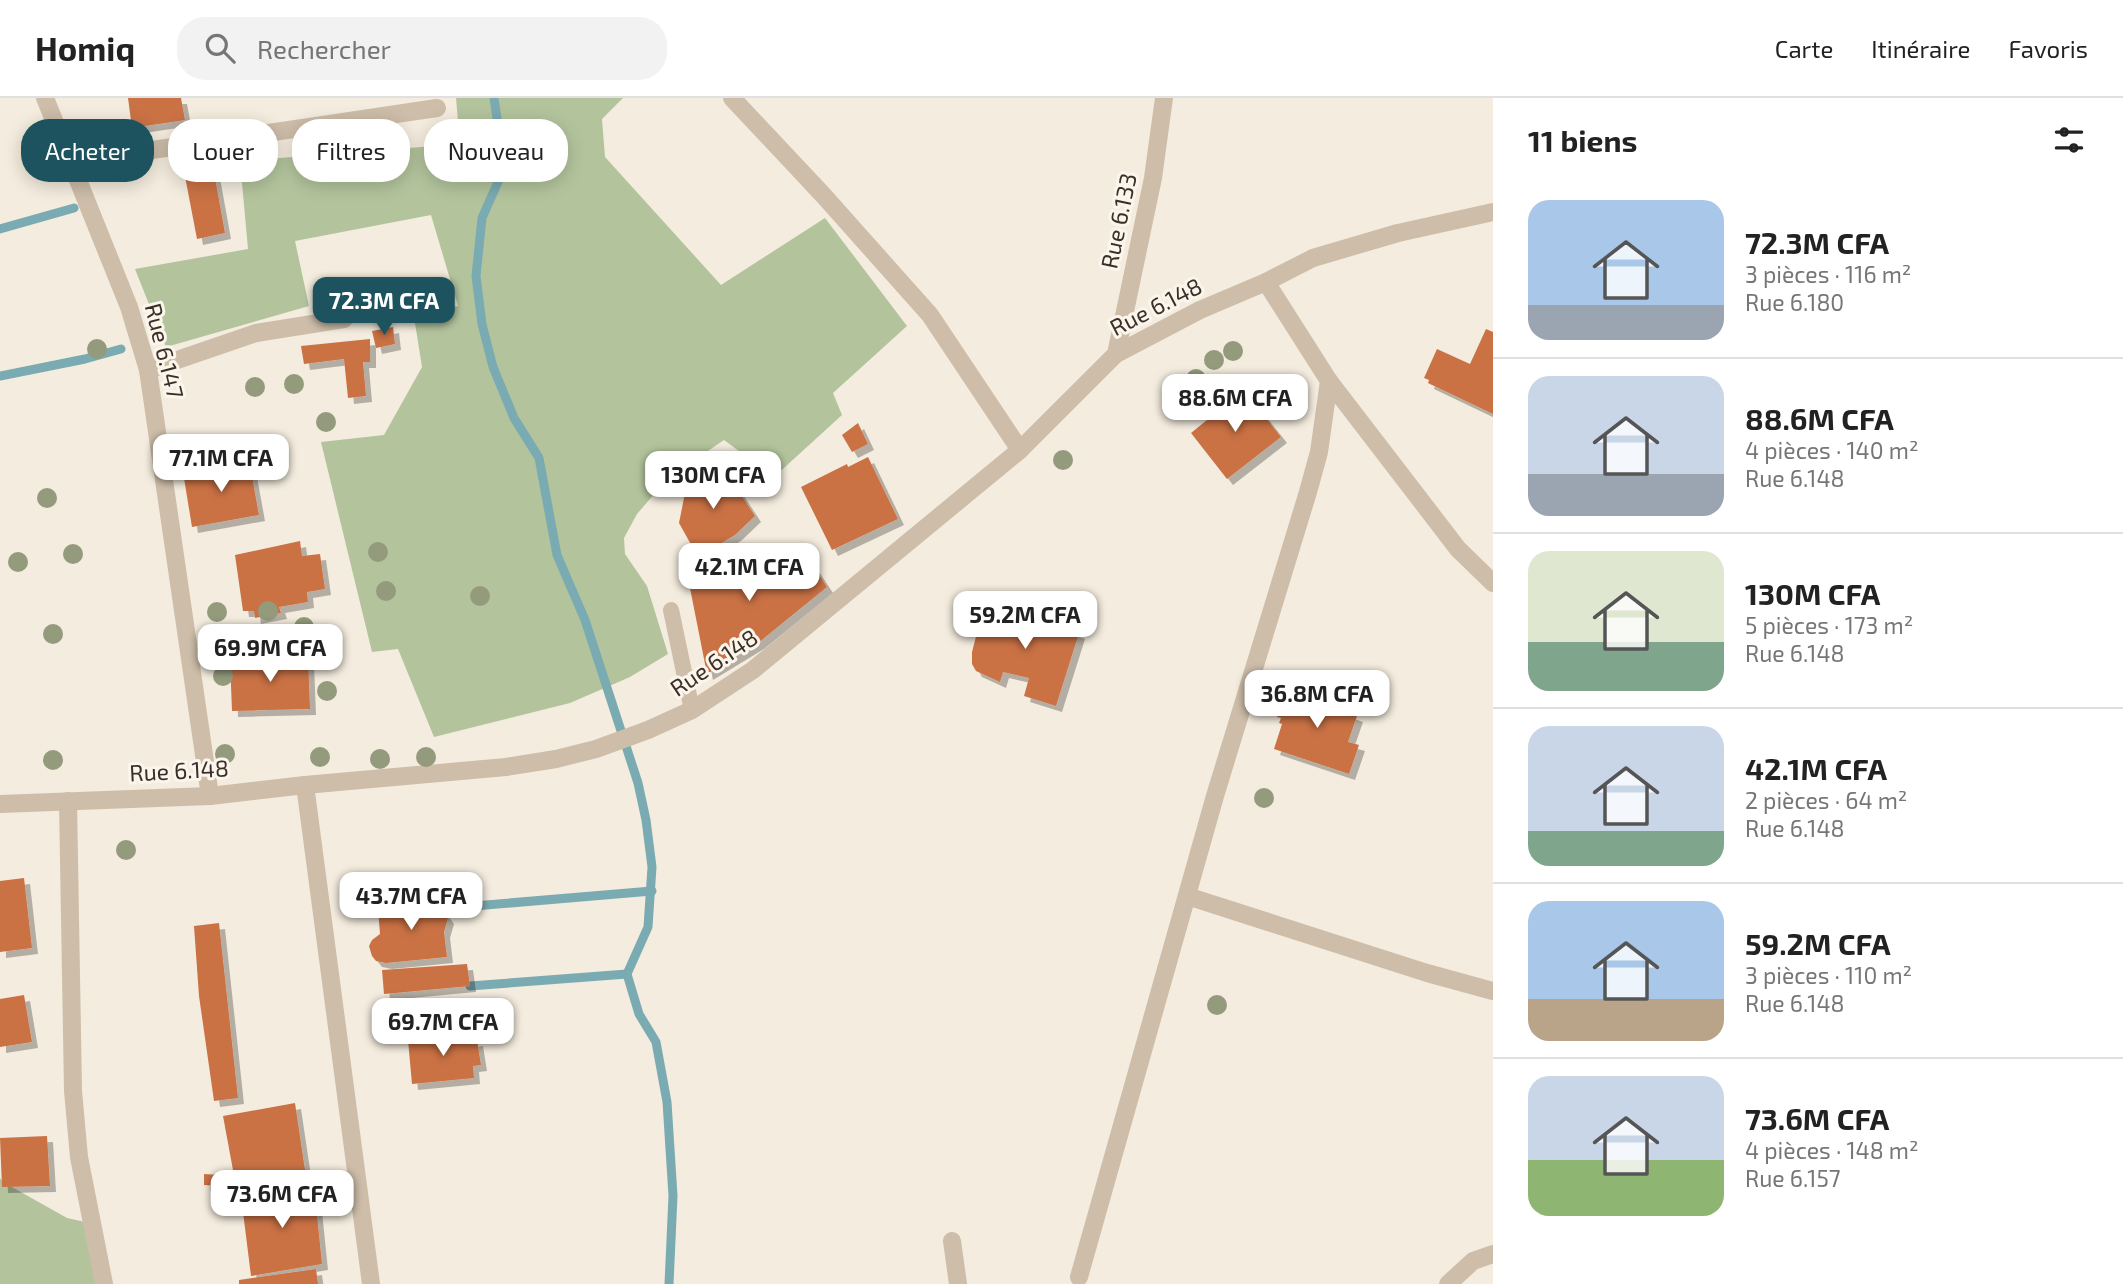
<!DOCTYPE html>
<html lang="fr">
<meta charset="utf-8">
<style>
body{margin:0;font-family:"Exo 2",sans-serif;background:#f2f2f2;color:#222;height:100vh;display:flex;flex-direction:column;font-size:26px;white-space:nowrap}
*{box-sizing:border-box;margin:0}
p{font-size:23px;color:#767676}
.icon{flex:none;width:38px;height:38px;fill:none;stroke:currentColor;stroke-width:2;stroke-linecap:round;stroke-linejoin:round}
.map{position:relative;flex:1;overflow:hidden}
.details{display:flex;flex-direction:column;background:#fff;width:630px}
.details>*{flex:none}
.hud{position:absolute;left:21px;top:21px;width:665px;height:63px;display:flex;gap:14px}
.price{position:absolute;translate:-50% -60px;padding:0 16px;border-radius:14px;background:#fff;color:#222;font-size:23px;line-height:46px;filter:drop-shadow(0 2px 4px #0008)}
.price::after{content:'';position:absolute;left:50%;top:42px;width:21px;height:16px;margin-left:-10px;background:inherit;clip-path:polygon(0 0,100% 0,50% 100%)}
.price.current{background:#1c535e;color:#fff}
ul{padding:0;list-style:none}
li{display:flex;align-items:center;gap:21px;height:175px;padding:0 35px}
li+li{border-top:2px solid #e0e0e0}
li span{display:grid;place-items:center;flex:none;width:196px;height:140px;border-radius:21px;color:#555}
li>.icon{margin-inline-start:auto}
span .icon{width:84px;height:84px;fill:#fffc;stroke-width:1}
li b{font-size:30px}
h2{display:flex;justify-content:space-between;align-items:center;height:84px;padding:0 35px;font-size:30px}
.pill{padding:0 24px;border-radius:28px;background:#fff;box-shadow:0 4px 18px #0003;font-size:24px;line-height:63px}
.pill.current{background:#1c535e;color:#fff}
header{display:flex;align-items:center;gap:42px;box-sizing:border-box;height:98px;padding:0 35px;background:#fff;border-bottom:2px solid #e0e0e0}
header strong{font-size:33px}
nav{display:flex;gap:38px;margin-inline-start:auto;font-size:24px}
.search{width:490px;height:63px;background:#f2f2f2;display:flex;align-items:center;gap:18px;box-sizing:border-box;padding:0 24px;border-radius:28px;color:#767676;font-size:26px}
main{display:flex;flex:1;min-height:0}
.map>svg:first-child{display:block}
</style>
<header>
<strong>Homiq</strong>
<div class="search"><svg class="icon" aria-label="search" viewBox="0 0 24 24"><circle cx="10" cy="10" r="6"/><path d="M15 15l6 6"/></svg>Rechercher</div>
<nav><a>Carte</a><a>Itinéraire</a><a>Favoris</a></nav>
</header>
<main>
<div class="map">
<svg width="1493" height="1186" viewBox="0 0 1493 1186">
<defs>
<filter id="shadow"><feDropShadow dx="6" dy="6" stdDeviation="0" flood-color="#0004"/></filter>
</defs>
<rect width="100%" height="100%" fill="#f4ecde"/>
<g fill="#b3c49d">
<path d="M456 0H623L602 21 605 59 721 187 825 120 907 228 833 295 842 317 774 379 724 342 668 380 637 416 624 440 625 456 647 488 668 556 630 579 570 605 434 639 398 551 372 554 321 344 384 337 422 269 414 219 458 208 431 117 295 143 309 208 166 249 135 171 248 151 240 63 460 46Z"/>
<path d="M0 1080 3 1084 67 1120 85 1124 109 1186H0Z"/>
</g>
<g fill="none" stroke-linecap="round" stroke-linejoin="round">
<g stroke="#7babb2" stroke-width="9">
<path d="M494 0 498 27V84L482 120 476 178 482 226 493 269 514 320 539 360 557 457 585 522 638 685 646 722 652 769 648 829 627 876 639 916 656 944 667 1004 673 1098 669 1186"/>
<path d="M0 131 74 110"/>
<path d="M0 278 85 261 121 251"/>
<path d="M462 809 652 793"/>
<path d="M470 888 627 876"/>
</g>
</g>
<g fill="#cb7245" filter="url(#shadow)">
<path d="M128 0H181L185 22 132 30Z"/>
<path d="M212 63 225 135 197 141 183 68Z"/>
<path d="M393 229 395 246 376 250 372 233Z"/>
<path d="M1486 231 1493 234V316L1428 285 1429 282 1424 280 1437 251 1470 266Z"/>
<path d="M370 241V264H363L366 298 348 300 344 261 304 266 301 248Z"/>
<path d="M1244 292 1281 339 1227 381 1191 335 1207 322 1204 317 1220 305 1223 309Z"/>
<path d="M858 325 868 346 852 354 842 337Z"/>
<path d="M868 359 898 421 832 452 801 389 847 366 848 369Z"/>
<path d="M249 362 259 417 192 429 183 374Z"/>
<path d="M721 366 755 418 735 437 698 459 679 425 686 390Z"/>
<path d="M300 443 302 458 320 456 325 491 307 494 308 504 279 509 281 515 255 520 254 513H243L235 457Z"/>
<path d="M800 448 827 489 758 545 707 576 688 480 744 461 749 476Z"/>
<path d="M990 504 1055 523 1054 527 1079 535 1056 608 1024 598 1029 580 1003 574 1000 584 976 573 972 566V554L979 527 984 528Z"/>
<path d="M308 560 310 611 232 613 230 562Z"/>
<path d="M1318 591 1347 602 1343 613 1357 618 1348 644 1359 647 1349 676 1274 651 1282 626 1279 625 1281 620 1277 619 1286 593 1314 603Z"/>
<path d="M24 780 32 850 0 854V783Z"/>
<path d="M426 794H434L439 800 441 810 448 820 444 834 447 859 386 865 376 863 372 858 369 848 372 842 380 836 378 811 417 804Z"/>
<path d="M219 825 238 1000 214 1003 199 898 194 828Z"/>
<path d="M467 866 470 888 384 896 382 872Z"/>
<path d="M24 897 32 944 0 949V901Z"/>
<path d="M469 935 470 943 477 942 481 967 473 968 474 980 412 986 408 942Z"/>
<path d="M295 1005 305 1072 235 1083 223 1018Z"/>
<path d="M47 1038 50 1088 2 1089 0 1040Z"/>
<path d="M204 1076 220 1077V1088L204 1087Z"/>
<path d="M314 1088 322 1166 251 1178 241 1098Z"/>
<path d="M316 1171 318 1186H239V1182Z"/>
</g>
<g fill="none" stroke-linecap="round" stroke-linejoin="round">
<path stroke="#cdbda9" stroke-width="16" d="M671 512 692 612"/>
<g stroke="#cdbda9" stroke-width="18">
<path d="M45 0 129 209 148 272 210 698"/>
<path d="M732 0 824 98 930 217 1020 352"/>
<path d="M71 64 437 10"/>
<path d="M1266 184 1329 283 1458 451 1493 485"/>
<path d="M1116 256 1200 212 1266 184 1313 160 1398 135 1493 114"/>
<path d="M148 272 256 235 344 221"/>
<path d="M305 687 371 1186"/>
<path d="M68 703 73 993 79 1059 104 1186"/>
<path d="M1187 798 1427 875 1493 893"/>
<path d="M952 1143 958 1186"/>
<path d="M1079 1179 1215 698 1308 394 1319 354 1329 283"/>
<path d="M1448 1186 1473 1163 1493 1156"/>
</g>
<path stroke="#cdbda9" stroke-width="18" d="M0 706 210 698 305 687 506 669 556 661 596 651 648 632 692 612 753 572 1020 352 1116 256 1153 80 1164 0"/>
</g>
<g fill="#939b7c">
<circle cx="97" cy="251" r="10"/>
<circle cx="1233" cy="253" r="10"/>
<circle cx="1214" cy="262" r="10"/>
<circle cx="1196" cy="281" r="10"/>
<circle cx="294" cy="286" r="10"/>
<circle cx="255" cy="289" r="10"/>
<circle cx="326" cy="324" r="10"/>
<circle cx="1063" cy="362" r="10"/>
<circle cx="47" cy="400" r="10"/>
<circle cx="378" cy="454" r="10"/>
<circle cx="73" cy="456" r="10"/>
<circle cx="18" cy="464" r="10"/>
<circle cx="386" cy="493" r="10"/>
<circle cx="480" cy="498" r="10"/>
<circle cx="268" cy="513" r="10"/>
<circle cx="217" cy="514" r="10"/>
<circle cx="304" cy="529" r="10"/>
<circle cx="53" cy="536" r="10"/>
<circle cx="223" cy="578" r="10"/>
<circle cx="327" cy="593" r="10"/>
<circle cx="225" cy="656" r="10"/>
<circle cx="320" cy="659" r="10"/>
<circle cx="426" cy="659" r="10"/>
<circle cx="380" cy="661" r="10"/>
<circle cx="53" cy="662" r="10"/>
<circle cx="1264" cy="700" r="10"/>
<circle cx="126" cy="752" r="10"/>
<circle cx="1217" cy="907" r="10"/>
</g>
<g text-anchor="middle" stroke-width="6" stroke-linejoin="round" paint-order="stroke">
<g font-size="23" fill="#3a3029" stroke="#fbf5eb">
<text transform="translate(1119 123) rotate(-78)" y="8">Rue 6.133</text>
<text transform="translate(1156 209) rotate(-27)" y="8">Rue 6.148</text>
<text transform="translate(164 253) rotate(76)" y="8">Rue 6.147</text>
<text transform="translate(714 565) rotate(-34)" y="8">Rue 6.148</text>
<text transform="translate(179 673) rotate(-3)" y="8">Rue 6.148</text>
</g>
</g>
</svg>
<b class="price current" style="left:384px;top:239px">72.3M CFA</b>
<b class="price" style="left:1235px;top:336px">88.6M CFA</b>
<b class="price" style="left:221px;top:396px">77.1M CFA</b>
<b class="price" style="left:713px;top:413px">130M CFA</b>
<b class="price" style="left:749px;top:505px">42.1M CFA</b>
<b class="price" style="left:1025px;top:553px">59.2M CFA</b>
<b class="price" style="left:270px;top:586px">69.9M CFA</b>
<b class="price" style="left:1317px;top:632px">36.8M CFA</b>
<b class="price" style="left:411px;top:834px">43.7M CFA</b>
<b class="price" style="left:443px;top:960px">69.7M CFA</b>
<b class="price" style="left:282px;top:1132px">73.6M CFA</b>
<div class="hud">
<a class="pill current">Acheter</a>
<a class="pill">Louer</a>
<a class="pill">Filtres</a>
<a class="pill">Nouveau</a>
</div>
</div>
<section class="details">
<h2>11 biens<svg class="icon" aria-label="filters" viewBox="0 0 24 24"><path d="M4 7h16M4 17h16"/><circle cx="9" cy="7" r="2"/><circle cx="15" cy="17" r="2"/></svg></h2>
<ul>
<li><span style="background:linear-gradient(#a9c7e8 75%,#9aa5b1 0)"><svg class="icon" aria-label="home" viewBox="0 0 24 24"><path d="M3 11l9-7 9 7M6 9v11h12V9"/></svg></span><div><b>72.3M CFA</b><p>3 pièces · 116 m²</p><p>Rue 6.180</p></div></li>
<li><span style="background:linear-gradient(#c9d6e8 70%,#9aa5b1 0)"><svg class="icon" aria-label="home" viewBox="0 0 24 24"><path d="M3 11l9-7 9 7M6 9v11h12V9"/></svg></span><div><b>88.6M CFA</b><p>4 pièces · 140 m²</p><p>Rue 6.148</p></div></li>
<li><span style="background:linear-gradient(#dfe7d0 65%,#7fa58c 0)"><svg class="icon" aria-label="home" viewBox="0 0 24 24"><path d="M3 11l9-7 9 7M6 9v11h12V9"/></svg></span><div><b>130M CFA</b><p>5 pièces · 173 m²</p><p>Rue 6.148</p></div></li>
<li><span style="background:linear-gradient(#c9d6e8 75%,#7fa58c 0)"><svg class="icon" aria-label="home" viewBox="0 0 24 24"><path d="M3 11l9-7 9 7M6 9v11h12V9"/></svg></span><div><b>42.1M CFA</b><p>2 pièces · 64 m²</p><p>Rue 6.148</p></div></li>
<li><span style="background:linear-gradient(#a9c7e8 70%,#b9a48a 0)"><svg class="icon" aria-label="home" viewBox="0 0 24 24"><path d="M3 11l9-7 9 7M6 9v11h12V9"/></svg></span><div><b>59.2M CFA</b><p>3 pièces · 110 m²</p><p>Rue 6.148</p></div></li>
<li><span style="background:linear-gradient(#c9d6e8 60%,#8fb573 0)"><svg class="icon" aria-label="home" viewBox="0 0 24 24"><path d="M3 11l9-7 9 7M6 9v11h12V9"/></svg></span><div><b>73.6M CFA</b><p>4 pièces · 148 m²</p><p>Rue 6.157</p></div></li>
</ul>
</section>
</main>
